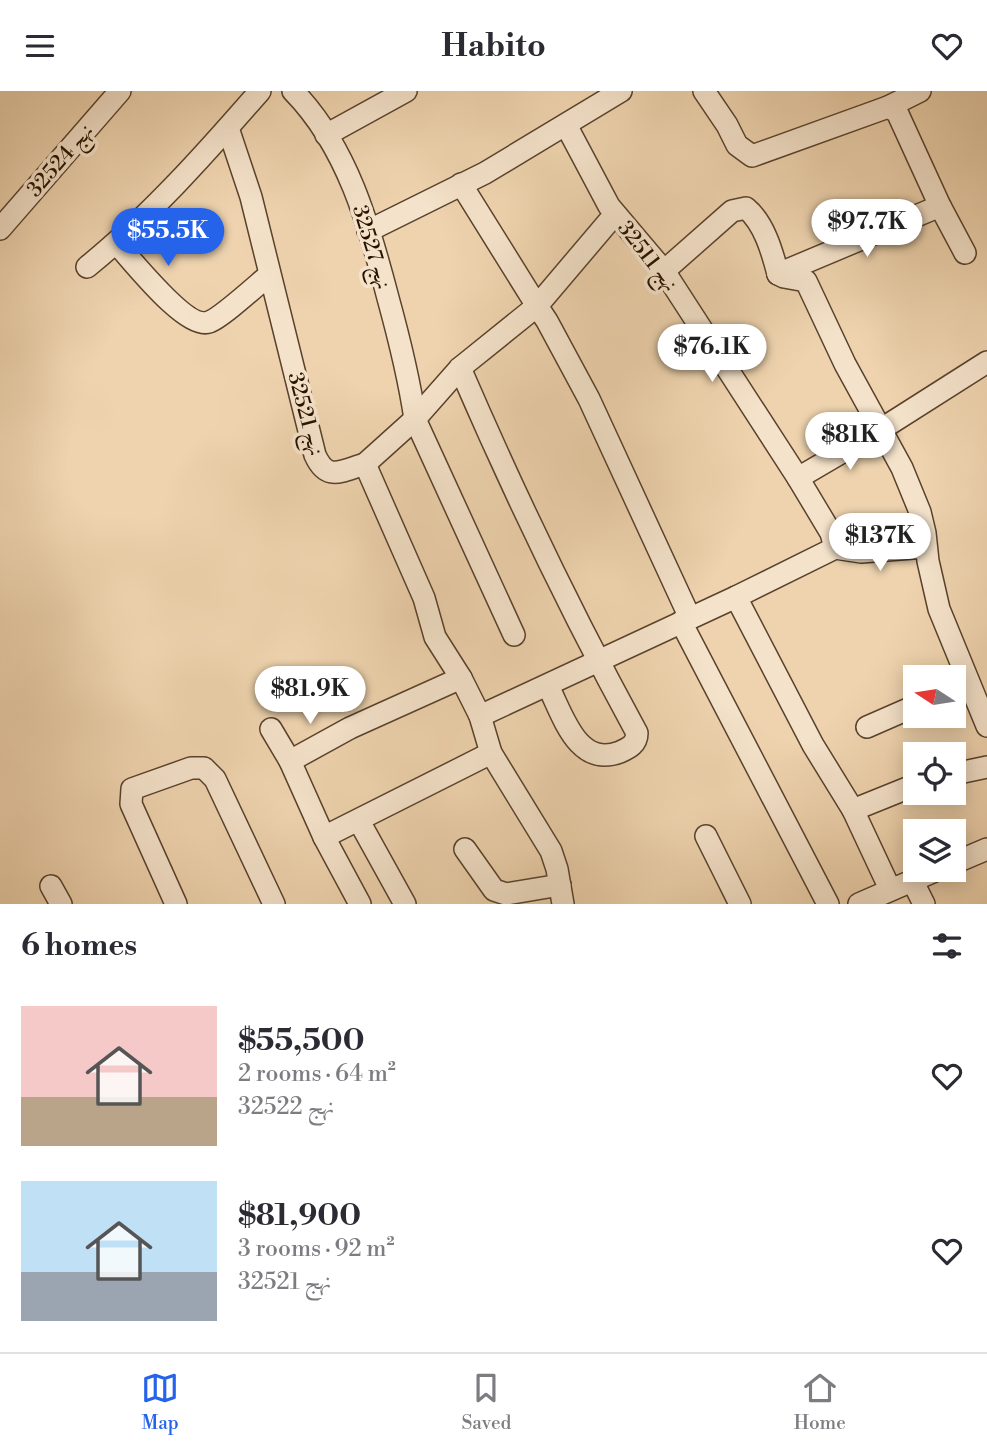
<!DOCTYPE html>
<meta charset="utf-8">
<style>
body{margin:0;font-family:"Libre Bodoni",Amiri,serif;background:#f7f7f7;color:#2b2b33;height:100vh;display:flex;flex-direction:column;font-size:26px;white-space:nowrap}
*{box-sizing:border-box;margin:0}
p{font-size:23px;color:#7c7c81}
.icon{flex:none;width:38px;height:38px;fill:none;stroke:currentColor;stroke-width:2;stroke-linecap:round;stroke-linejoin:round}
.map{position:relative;height:813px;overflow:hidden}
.side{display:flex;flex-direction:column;background:#fff;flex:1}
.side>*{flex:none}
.needle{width:46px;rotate:282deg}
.fabs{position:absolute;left:903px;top:574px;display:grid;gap:14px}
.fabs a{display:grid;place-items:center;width:63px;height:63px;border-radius:0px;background:#fff;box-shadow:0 4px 18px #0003;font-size:35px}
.price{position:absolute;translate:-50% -60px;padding:0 16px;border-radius:24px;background:#fff;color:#222;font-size:23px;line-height:46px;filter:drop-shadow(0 2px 4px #0008)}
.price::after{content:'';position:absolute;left:50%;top:42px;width:21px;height:16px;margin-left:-10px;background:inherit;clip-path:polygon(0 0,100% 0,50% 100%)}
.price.selected{background:#2563eb;color:#fff}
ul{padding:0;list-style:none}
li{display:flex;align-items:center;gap:21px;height:175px;padding:0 21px}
li span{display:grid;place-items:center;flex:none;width:196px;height:140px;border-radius:0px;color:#555}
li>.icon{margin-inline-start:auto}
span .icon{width:84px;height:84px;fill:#fffc;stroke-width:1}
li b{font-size:30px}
h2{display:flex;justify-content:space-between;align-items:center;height:84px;padding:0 21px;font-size:30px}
header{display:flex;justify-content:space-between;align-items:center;height:91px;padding:0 21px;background:#fff;font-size:32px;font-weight:700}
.dock{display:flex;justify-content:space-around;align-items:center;height:98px;border-top:2px solid #e1e1e2;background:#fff;font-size:19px;color:#7c7c81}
.dock a{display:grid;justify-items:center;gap:4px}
.dock .selected{color:#2563eb}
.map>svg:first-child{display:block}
</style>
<header><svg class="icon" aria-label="menu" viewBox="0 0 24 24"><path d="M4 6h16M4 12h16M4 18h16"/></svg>Habito<svg class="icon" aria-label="heart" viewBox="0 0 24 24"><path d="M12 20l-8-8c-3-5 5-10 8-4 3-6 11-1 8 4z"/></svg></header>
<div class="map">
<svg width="987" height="813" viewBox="0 0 987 813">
<rect width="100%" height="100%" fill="#eed3ae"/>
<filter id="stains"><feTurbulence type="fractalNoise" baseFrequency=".00286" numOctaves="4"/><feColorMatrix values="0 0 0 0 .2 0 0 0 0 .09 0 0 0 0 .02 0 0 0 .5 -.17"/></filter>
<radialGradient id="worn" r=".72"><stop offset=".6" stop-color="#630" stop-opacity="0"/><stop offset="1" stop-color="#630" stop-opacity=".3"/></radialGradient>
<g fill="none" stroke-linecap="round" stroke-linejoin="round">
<defs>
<g id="minor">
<path d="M293 0C347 55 369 134 388 207 399 247 409 287 415 328L514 544"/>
<path d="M704 0 727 34 737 54 752 65 888 16 897 21 940 115 965 162"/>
<path d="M888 16 920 0"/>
<path d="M566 34 609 115 664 180 798 387 831 442 835 457"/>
<path d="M228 37 251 106 315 364C327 391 341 380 365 373L424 507 435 546 461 587"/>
<path d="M326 44 406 0"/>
<path d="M461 93 537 215 615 123"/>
<path d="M0 138 120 0"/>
<path d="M368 140 485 82 621 0"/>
<path d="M116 152C132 169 186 239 209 231 221 227 257 194 269 184"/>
<path d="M87 176C150 125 206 62 260 0"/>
<path d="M664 180 732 120 746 117C764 132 772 160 778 183"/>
<path d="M778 183 784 186 806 190 845 273 902 377 920 421 925 442 928 470 939 518 987 635"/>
<path d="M778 183 940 115"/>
<path d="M460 277C514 402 572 523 637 642 637 653 629 657 620 661 577 677 563 624 548 595"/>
<path d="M365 373 415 328 460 277 537 215 547 230 589 308 690 527"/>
<path d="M798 387 880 339 987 271"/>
<path d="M736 506 813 654 853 719 890 798"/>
<path d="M681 531 828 813"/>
<path d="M480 625 736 506 835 457 861 461 926 456"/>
<path d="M867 636 915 615"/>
<path d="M271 638 290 670 324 746 360 813"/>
<path d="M290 670 350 637 461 587 480 625 491 662 551 760 557 778 563 813"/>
<path d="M954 683 987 676"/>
<path d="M853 719 915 694"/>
<path d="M359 730 405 813"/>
<path d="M706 745 740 813"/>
<path d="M324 746 491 662"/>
<path d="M465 758 494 799 506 803 560 794"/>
<path d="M954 772 987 758"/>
<path d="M912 789 924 813"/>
<path d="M51 795 61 813"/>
<path d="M176 813 131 713 132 698 191 677H204L215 688 274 813"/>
<path d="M859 813 937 779"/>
</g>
</defs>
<use href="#minor" stroke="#59422c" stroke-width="24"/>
<use href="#minor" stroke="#f4e2ca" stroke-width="21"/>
</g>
<g text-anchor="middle" stroke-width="7" stroke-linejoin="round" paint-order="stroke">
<g font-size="21" fill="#271100" stroke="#f4e2ca">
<text transform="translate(60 69) rotate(-49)" y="7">نهج 32524</text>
<text transform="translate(372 156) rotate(73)" y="7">نهج 32527</text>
<text transform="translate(648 165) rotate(52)" y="7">نهج 32511</text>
<text transform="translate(306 323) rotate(75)" y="7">نهج 32521</text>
</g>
</g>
<rect width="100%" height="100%" filter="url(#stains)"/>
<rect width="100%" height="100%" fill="url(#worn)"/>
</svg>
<div class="fabs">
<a><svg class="needle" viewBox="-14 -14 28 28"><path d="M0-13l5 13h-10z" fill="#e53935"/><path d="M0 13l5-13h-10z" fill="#7c7c81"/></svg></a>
<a><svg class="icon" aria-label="locate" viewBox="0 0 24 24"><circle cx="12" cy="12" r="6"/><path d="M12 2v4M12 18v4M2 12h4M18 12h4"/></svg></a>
<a><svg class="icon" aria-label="layers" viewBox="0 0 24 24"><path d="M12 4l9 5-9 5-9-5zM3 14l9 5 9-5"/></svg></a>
</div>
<b class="price" style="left:867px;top:168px">$97.7K</b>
<b class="price selected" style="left:168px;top:177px">$55.5K</b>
<b class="price" style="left:712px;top:293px">$76.1K</b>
<b class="price" style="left:850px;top:381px">$81K</b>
<b class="price" style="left:880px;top:482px">$137K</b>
<b class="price" style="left:310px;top:635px">$81.9K</b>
</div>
<section class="side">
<h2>6 homes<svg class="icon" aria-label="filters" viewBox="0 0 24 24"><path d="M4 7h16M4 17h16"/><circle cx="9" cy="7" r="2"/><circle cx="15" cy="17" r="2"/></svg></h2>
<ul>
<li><span style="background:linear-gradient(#f6c9c9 65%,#b9a48a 0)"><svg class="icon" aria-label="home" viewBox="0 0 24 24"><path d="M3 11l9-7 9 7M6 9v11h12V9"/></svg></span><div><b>$55,500</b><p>2 rooms · 64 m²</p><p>نهج 32522</p></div><svg class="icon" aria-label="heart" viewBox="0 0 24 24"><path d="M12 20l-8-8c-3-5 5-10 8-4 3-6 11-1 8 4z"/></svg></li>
<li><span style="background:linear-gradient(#bfe0f5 65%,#9aa5b1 0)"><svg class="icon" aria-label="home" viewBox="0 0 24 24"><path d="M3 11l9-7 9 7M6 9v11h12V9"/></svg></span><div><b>$81,900</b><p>3 rooms · 92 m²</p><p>نهج 32521</p></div><svg class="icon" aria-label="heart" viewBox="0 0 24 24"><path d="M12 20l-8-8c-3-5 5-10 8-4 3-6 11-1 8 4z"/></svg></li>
</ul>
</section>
<nav class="dock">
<a class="selected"><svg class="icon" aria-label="map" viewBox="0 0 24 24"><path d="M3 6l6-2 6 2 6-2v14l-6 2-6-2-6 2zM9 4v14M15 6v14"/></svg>Map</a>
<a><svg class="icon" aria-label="saved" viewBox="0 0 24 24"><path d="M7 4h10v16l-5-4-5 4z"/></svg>Saved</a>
<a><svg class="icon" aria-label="home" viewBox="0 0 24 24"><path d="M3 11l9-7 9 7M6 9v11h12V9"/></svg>Home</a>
</nav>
